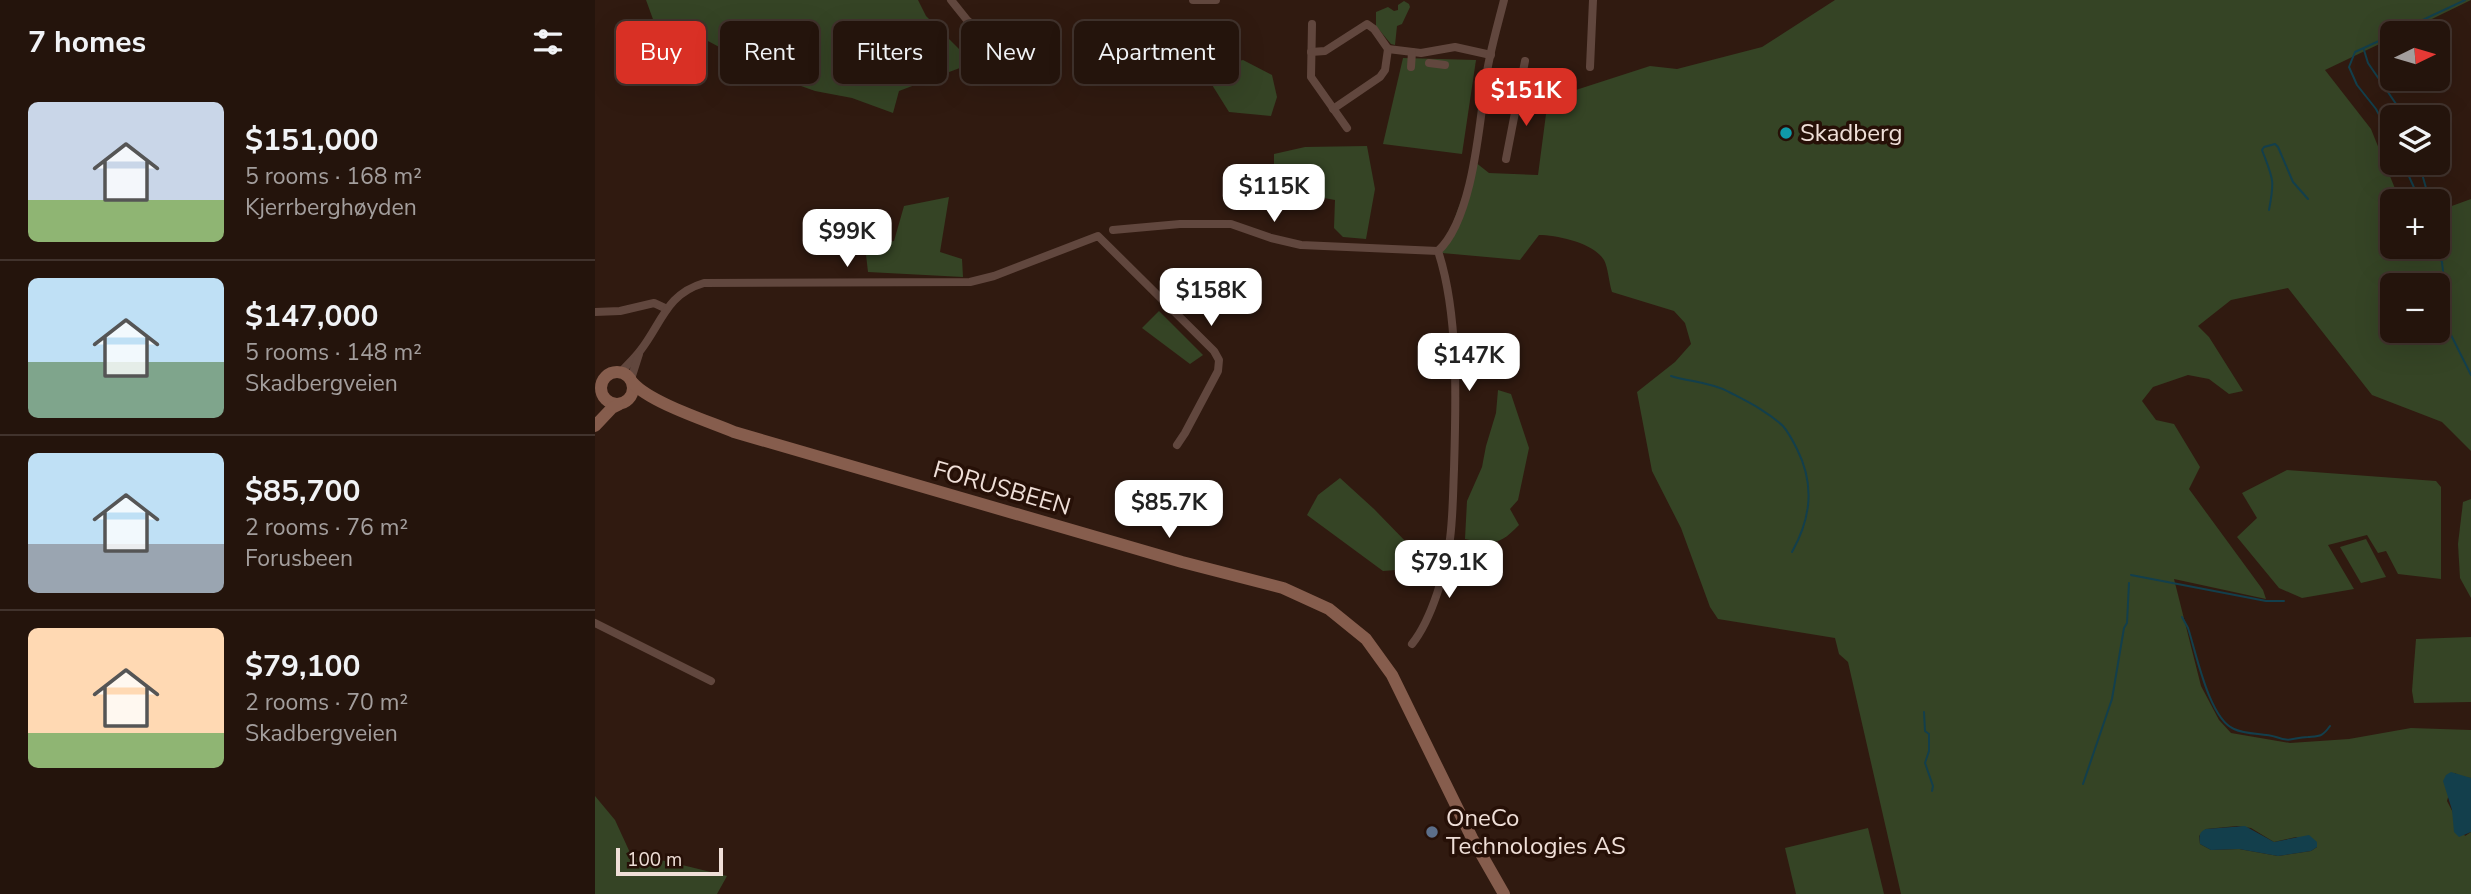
<!DOCTYPE html>
<meta charset="utf-8">
<style>
body{margin:0;font-family:"Nunito Sans",sans-serif;background:#30211a;color:#f1f3f6;height:100vh;display:flex;flex-direction:column;font-size:26px;white-space:nowrap}
*{box-sizing:border-box;margin:0}
p{font-size:23px;color:#a39e9d}
.icon{flex:none;width:38px;height:38px;fill:none;stroke:currentColor;stroke-width:2;stroke-linecap:round;stroke-linejoin:round}
.map{position:relative;flex:1;overflow:hidden}
.side{display:flex;flex-direction:column;background:#24140c;width:595px}
.side>*{flex:none}
.hud{position:absolute;left:21px;top:21px;width:665px;height:63px;display:flex;gap:14px}
.needle{width:46px;rotate:85deg}
.controls{position:absolute;left:1785px;top:21px;display:grid;gap:14px}
.controls a{display:grid;place-items:center;width:70px;height:70px;border-radius:10px;background:#24140c;box-shadow:0 7px 28px #0002,0 0 0 2px #41332d;font-size:35px}
.scale{position:absolute;left:21px;bottom:18px;width:107px;box-sizing:border-box;padding-left:7px;border:4px solid #efdfd8;border-top:0;font-size:19px;line-height:24px;white-space:nowrap;color:#efdfd8;-webkit-text-stroke:5px #261007;paint-order:stroke}
.price{position:absolute;translate:-50% -60px;padding:0 16px;border-radius:14px;background:#fff;color:#222;font-size:23px;line-height:46px;filter:drop-shadow(0 2px 4px #0008)}
.price::after{content:'';position:absolute;left:50%;top:42px;width:21px;height:16px;margin-left:-10px;background:inherit;clip-path:polygon(0 0,100% 0,50% 100%)}
.price.current{background:#d93025;color:#fff}
ul{padding:0;list-style:none}
li{display:flex;align-items:center;gap:21px;height:175px;padding:0 28px}
li+li{border-top:2px solid #41332d}
li span{display:grid;place-items:center;flex:none;width:196px;height:140px;border-radius:10px;color:#555}
li>.icon{margin-inline-start:auto}
span .icon{width:84px;height:84px;fill:#fffc;stroke-width:1}
li b{font-size:30px}
h2{display:flex;justify-content:space-between;align-items:center;height:84px;padding:0 28px;font-size:30px}
.chip{padding:0 24px;border-radius:10px;background:#24140c;box-shadow:0 7px 28px #0002,0 0 0 2px #41332d;font-size:24px;line-height:63px}
.chip.current{background:#d93025;color:#fff}
main{display:flex;flex:1;min-height:0}
.map>svg:first-child{display:block}
</style>
<main>
<section class="side">
<h2>7 homes<svg class="icon" aria-label="filters" viewBox="0 0 24 24"><path d="M4 7h16M4 17h16"/><circle cx="9" cy="7" r="2"/><circle cx="15" cy="17" r="2"/></svg></h2>
<ul>
<li><span style="background:linear-gradient(#c9d6e8 70%,#8fb573 0)"><svg class="icon" aria-label="home" viewBox="0 0 24 24"><path d="M3 11l9-7 9 7M6 9v11h12V9"/></svg></span><div><b>$151,000</b><p>5 rooms · 168 m²</p><p>Kjerrberghøyden</p></div></li>
<li><span style="background:linear-gradient(#bfe0f5 60%,#7fa58c 0)"><svg class="icon" aria-label="home" viewBox="0 0 24 24"><path d="M3 11l9-7 9 7M6 9v11h12V9"/></svg></span><div><b>$147,000</b><p>5 rooms · 148 m²</p><p>Skadbergveien</p></div></li>
<li><span style="background:linear-gradient(#bfe0f5 65%,#9aa5b1 0)"><svg class="icon" aria-label="home" viewBox="0 0 24 24"><path d="M3 11l9-7 9 7M6 9v11h12V9"/></svg></span><div><b>$85,700</b><p>2 rooms · 76 m²</p><p>Forusbeen</p></div></li>
<li><span style="background:linear-gradient(#ffd9b3 75%,#8fb573 0)"><svg class="icon" aria-label="home" viewBox="0 0 24 24"><path d="M3 11l9-7 9 7M6 9v11h12V9"/></svg></span><div><b>$79,100</b><p>2 rooms · 70 m²</p><p>Skadbergveien</p></div></li>
</ul>
</section>
<div class="map">
<svg width="1876" height="894" viewBox="0 0 1876 894">
<rect width="100%" height="100%" fill="#301a10"/>
<g fill="#354425" fill-rule="evenodd">
<path d="M51 0H323L331 16 378 63 304 91 298 113 257 98 220 91 178 76 113 41 96 44 88 55H71Z"/>
<path d="M1240 0H1876L1808 33H1797V38L1730 70 1776 129 1805 201H1797V247H1843V211L1876 199V451L1847 422 1777 395 1693 288 1636 300 1603 326 1614 337 1648 391 1634 394 1614 379 1593 375 1558 387 1547 401 1561 420 1579 424 1605 467 1594 489 1668 590 1671 599 1579 579 1606 686 1624 720 1636 733 1695 743 1754 739 1816 728 1876 730V778L1866 777 1860 773 1852 801 1870 836 1876 832V894H1306L1253 662 1244 654 1240 638 1123 619 1115 607 1086 528 1057 471 1042 392 1080 362 1096 344 1090 323 1079 311 1017 292C1014 283 1013 267 1009 260 999 243 962 235 944 235L925 260 847 253 880 162 894 173 943 175 953 99 1055 66 1082 69 1167 47ZM1797 285H1843V331H1797ZM1642 826 1656 828 1679 842 1701 837 1722 847 1716 851 1683 856 1644 849 1616 850 1605 844 1604 836 1611 829Z"/>
<path d="M809 1 814 4 815 7 807 24 802 26 800 45 796 44 781 26V12L793 7 799 11 803 10V5Z"/>
<path d="M808 58 881 60 867 154 788 144Z"/>
<path d="M648 60 677 75 682 97 676 116 634 112 614 80 622 66Z"/>
<path d="M772 146 780 189 771 239 748 237 739 228 740 200 718 196 679 199V154L710 147Z"/>
<path d="M354 197 345 252 367 259 368 277 273 272 270 246 299 241 309 206Z"/>
<path d="M564 311 608 355 595 364 547 328Z"/>
<path d="M903 390 916 394 934 448 923 500 915 509 924 525C904 546 897 545 870 539L872 501 887 467 891 446 901 413Z"/>
<path d="M1692 470 1841 481 1846 487V579L1803 574 1791 551 1783 553 1772 535 1733 545 1759 589 1707 598 1684 588 1642 537 1662 518 1647 493Z"/>
<path d="M745 478 779 509 815 546 812 556 801 570 788 571 712 515 723 495Z"/>
<path d="M1876 499V598L1865 578 1863 544 1868 502Z"/>
<path d="M1771 539 1791 577 1766 583 1745 547Z"/>
<path d="M1876 637V702L1819 703 1817 691 1821 639Z"/>
<path d="M0 796 20 820 37 857 71 861 132 876 122 894H0Z"/>
<path d="M1273 828 1289 894H1201L1190 848Z"/>
</g>
<g fill="#133f4c">
<path d="M1856 772 1876 778V832L1864 837 1859 832 1857 810 1848 781 1851 775Z"/>
<path d="M1650 826 1679 842 1714 835 1722 842V847L1716 851 1683 856 1644 849 1616 850 1605 844C1604 836 1604 832 1611 829Z"/>
</g>
<g fill="none" stroke-linecap="round" stroke-linejoin="round">
<g stroke="#133f4c" stroke-width="2">
<path d="M1800 33 1870 0"/>
<path d="M1797 35 1760 52 1754 67 1762 85 1781 109 1797 139"/>
<path d="M1769 50 1773 63 1810 117"/>
<path d="M1808 163 1825 201"/>
<path d="M1824 163 1831 188"/>
<path d="M1674 210C1680 179 1678 179 1667 150L1669 147 1680 144 1683 147 1698 182 1713 199"/>
<path d="M1839 247 1847 262 1852 308 1849 321 1876 375"/>
<path d="M1076 376C1095 382 1116 382 1134 392 1153 402 1172 411 1188 426 1194 433 1198 441 1202 449 1220 485 1216 518 1197 552"/>
<path d="M1536 575 1671 601H1689"/>
<path d="M1587 617 1593 628C1601 652 1614 719 1639 729 1652 735 1668 733 1681 737 1698 743 1698 737 1713 737 1725 736 1727 737 1735 726"/>
<path d="M1329 712 1330 731 1334 734V751L1330 763 1338 786 1337 791"/>
<path d="M1488 784 1517 699 1529 628 1532 623 1534 583"/>
</g>
<g stroke="#61473e" stroke-width="8">
<path d="M356 0 372 20 396 41"/>
<path d="M598 0H621"/>
<path d="M717 24 716 77 752 128"/>
<path d="M793 49 826 53 860 47 896 55"/>
<path d="M716 52 730 51 772 24 779 29 793 49 790 70 785 77 738 109"/>
<path d="M834 63 850 65"/>
<path d="M816 67 817 52"/>
<path d="M995 67 998 0"/>
<path d="M890 85 922 91"/>
<path d="M911 159 930 61"/>
<path d="M518 230 585 224H636L676 238 706 245 843 251C877 220 884 129 890 85 893 57 902 28 909 0"/>
<path d="M0 312 25 311 59 303 72 309"/>
<path d="M26 372C32 365 39 359 45 351 67 323 71 294 109 283L375 282 399 276 503 236 619 351 624 360 623 371 590 433 582 445"/>
<path d="M36 379 44 354"/>
<path d="M0 623 116 681"/>
<path d="M817 644C837 619 851 570 855 539 858 516 858 492 859 469 861 403 864 314 843 251"/>
</g>
<g stroke="#865d4d" stroke-width="12">
<circle cx="22" cy="388" r="16"/>
<path d="M38 383C56 403 113 421 139 432L587 562 688 588 734 609 771 639 797 675 877 838 909 894"/>
<path d="M0 426 17 408 23 405"/>
</g>
</g>
<circle fill="#0f9aa8" stroke="#261007" stroke-width="2.5" cx="1191" cy="133" r="7"/>
<circle fill="#5c6f8a" stroke="#261007" stroke-width="2.5" cx="837" cy="832" r="7"/>
<g text-anchor="middle" stroke-width="7" stroke-linejoin="round" paint-order="stroke">
<g font-size="24" fill="#efdfd8" stroke="#261007" text-anchor="start">
<text x="1205" y="141">Skadberg</text>
<text x="851" y="826">OneCo<tspan x="851" dy="28">Technologies AS</tspan></text>
</g>
<g font-size="24" fill="#efdfd8" stroke="#261007">
<text transform="translate(407 488) rotate(16)" y="8">FORUSBEEN</text>
</g>
</g>
</svg>
<div class="controls">
<a><svg class="needle" viewBox="-14 -14 28 28"><path d="M0-13l5 13h-10z" fill="#e53935"/><path d="M0 13l5-13h-10z" fill="#a39e9d"/></svg></a>
<a><svg class="icon" aria-label="layers" viewBox="0 0 24 24"><path d="M12 4l9 5-9 5-9-5zM3 14l9 5 9-5"/></svg></a>
<a>+</a>
<a>−</a>
</div>
<div class="scale">100 m</div>
<b class="price current" style="left:931px;top:128px">$151K</b>
<b class="price" style="left:679px;top:224px">$115K</b>
<b class="price" style="left:252px;top:269px">$99K</b>
<b class="price" style="left:616px;top:328px">$158K</b>
<b class="price" style="left:874px;top:393px">$147K</b>
<b class="price" style="left:574px;top:540px">$85.7K</b>
<b class="price" style="left:854px;top:600px">$79.1K</b>
<div class="hud">
<a class="chip current">Buy</a>
<a class="chip">Rent</a>
<a class="chip">Filters</a>
<a class="chip">New</a>
<a class="chip">Apartment</a>
</div>
</div>
</main>
